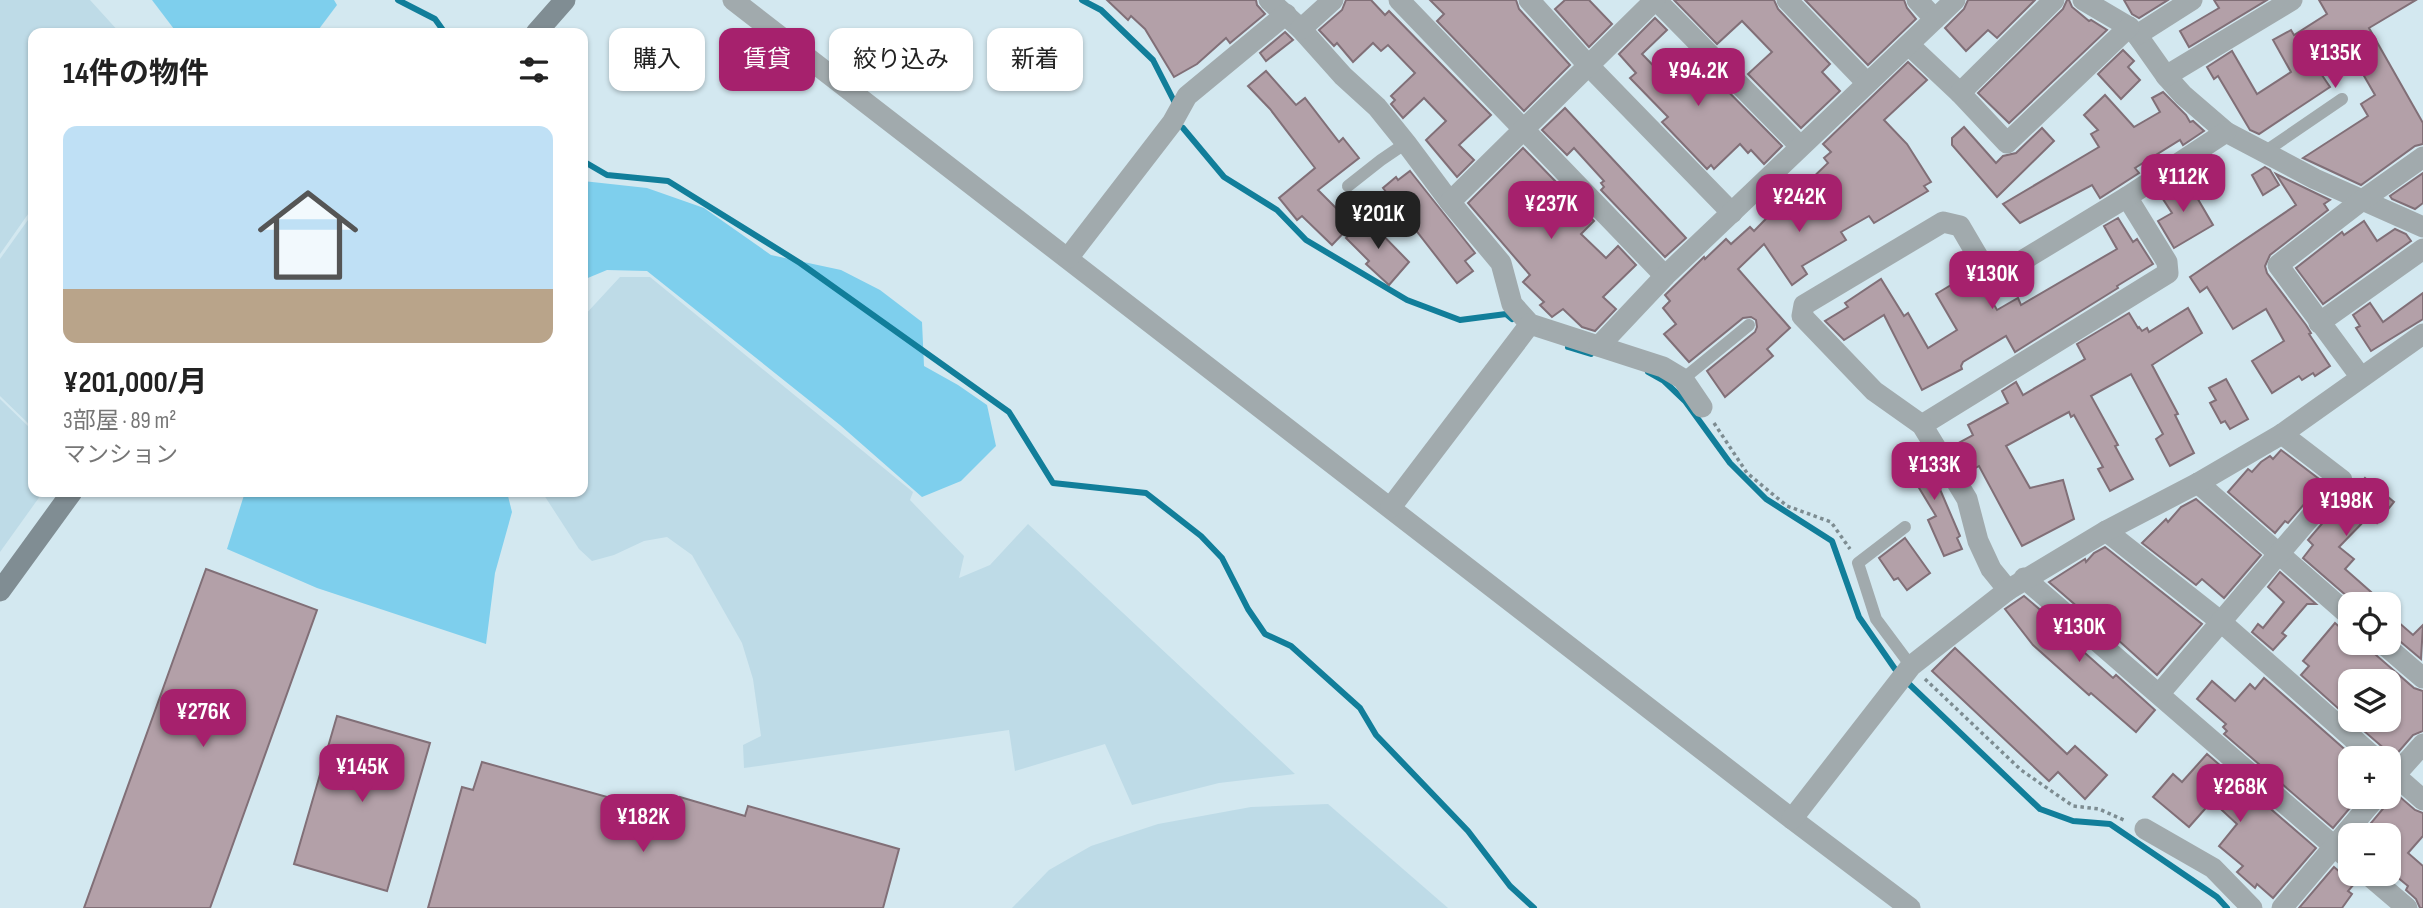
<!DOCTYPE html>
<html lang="ja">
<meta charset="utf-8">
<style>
body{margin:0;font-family:"Sofia Sans Condensed","Noto Sans JP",sans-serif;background:#f6f6f6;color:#222;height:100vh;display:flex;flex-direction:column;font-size:26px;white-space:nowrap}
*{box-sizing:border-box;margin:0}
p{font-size:23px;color:#767676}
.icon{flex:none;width:38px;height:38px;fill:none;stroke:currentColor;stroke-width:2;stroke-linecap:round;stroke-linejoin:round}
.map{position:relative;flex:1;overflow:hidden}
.side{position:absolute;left:28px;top:28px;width:560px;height:469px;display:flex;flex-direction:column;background:#fff;border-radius:14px;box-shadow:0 2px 5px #0004}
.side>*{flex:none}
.banner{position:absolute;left:609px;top:28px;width:665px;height:63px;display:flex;gap:14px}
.tools{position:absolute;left:2338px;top:592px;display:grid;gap:14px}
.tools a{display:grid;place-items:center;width:63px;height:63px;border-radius:14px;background:#fff;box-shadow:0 2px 5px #0004;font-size:35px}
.price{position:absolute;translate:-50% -60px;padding:0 16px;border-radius:14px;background:#a6216d;color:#fff;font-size:23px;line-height:46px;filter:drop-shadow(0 2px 4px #0008)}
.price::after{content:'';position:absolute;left:50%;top:42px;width:21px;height:16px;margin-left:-10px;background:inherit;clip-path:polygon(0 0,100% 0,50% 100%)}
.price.active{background:#222;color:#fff}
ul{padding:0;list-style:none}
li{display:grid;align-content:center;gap:14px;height:371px;padding:0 35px}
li+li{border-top:2px solid #e0e0e0}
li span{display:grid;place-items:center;height:217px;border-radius:14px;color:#555}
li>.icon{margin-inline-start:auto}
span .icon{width:126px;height:126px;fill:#fffc;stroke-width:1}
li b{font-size:30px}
h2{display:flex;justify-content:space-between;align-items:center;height:84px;padding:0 35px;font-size:30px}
.pill{padding:0 24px;border-radius:14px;background:#fff;box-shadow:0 2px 5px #0004;font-size:24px;line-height:63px}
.pill.active{background:#a6216d;color:#fff}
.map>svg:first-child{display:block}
</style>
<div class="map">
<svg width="2423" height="908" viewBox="0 0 2423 908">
<rect width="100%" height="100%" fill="#d3e8f0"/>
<g fill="#bedbe7">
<path d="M0 0H90L120 33H33V207L0 254Z"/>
<path d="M33 213V428L0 396V259Z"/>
<path d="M620 277H650L913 492 910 500 964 556 959 578 990 565 1028 524 1295 774 1219 783 1132 805 1105 744 1015 771 1009 730 744 768 743 745 761 736 753 679 742 643 692 555 667 537 644 541 614 555 592 561 579 549 542 492H583V317Z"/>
<path d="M0 399 33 431V492H43L0 552Z"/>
<path d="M1328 804 1448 908H1012L1049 870 1091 846 1158 824 1251 807Z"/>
</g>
<g fill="#7ecfed">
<path d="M152 0H334L337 5 316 33H177Z"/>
<path d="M583 181 647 188 704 208 771 255 841 270 880 290 922 322 924 366 958 385 987 405 996 446 961 481 922 497 840 425 647 271 607 270 583 280Z"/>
<path d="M245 492H507L512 512 495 573 486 644 317 588 227 549Z"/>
</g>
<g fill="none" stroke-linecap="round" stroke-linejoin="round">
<g stroke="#117e9a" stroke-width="6">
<path d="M398 0 435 19 445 33"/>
<path d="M1082 0 1101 10 1153 60 1175 103"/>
<path d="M1183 128 1224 177 1277 210 1306 240 1407 300 1460 320 1506 314 1512 319"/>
<path d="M583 161 607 175 668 181 800 263 1009 412 1053 483 1146 493 1201 536 1222 558 1248 609 1265 634 1291 646 1360 708 1376 735 1468 831 1510 886 1534 908"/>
<path d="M1568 347 1591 354"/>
<path d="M1648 372 1664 381 1685 401 1730 463 1766 499 1832 541 1859 617 1895 669"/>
<path d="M1909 684 2040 809 2073 821 2110 824 2217 897 2227 908"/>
</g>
</g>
<g fill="#b3a0a8" stroke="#816f77" stroke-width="2">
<path d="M1107 0H1256L1257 5 1265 14 1230 43 1226 38 1197 64 1174 77 1145 29 1131 16 1128 20Z"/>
<path d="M1346 0H1371L1385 15 1389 11 1491 115 1459 145 1474 160 1457 177 1426 140 1446 121 1424 98 1403 118 1391 104 1395 100 1391 96 1415 73 1388 45 1381 51 1373 43 1353 62 1337 43 1334 46 1319 30 1342 10Z"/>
<path d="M1430 0H1516L1519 9 1570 65 1524 111 1437 21 1444 14Z"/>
<path d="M1565 0H1589L1612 24 1589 47 1555 9Z"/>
<path d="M1674 0H1774L1778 9 1830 64 1822 72 1840 91 1801 128 1748 74 1772 52 1742 21 1717 44Z"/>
<path d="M1805 0H1904L1907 8 1916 19 1868 65Z"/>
<path d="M1968 0H2035L1997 38 1988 30 1966 51 1945 28 1964 9Z"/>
<path d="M2067 0H2069L2072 7 2089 21 2091 20 2107 30 2009 123 1978 93 2063 9Z"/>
<path d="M2124 0H2168L2139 18 2132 14Z"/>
<path d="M2214 0H2267L2189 47 2180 31 2219 8Z"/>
<path d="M2319 0H2416L2369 28 2423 123V144L2415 146 2361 185 2303 158 2368 116 2361 104 2375 95 2341 36 2309 56 2330 87 2259 134 2250 130 2218 76 2214 79 2207 67 2232 51 2257 94 2291 72 2273 40 2291 30 2294 35 2327 14Z"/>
<path d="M1655 18 1667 30 1642 54 1674 87 1700 63 1782 146 1764 164 1751 150 1748 153 1740 144 1714 169 1711 165 1707 169 1662 122 1668 117 1630 78 1636 73 1619 54Z"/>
<path d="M1285 32 1293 40 1266 61 1260 53Z"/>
<path d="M2123 50 2134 61 2128 67 2140 80 2121 99 2098 74Z"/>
<path d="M1908 62 1927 80 1884 120 1907 144 1931 182 1924 186 1928 191 1874 223 1869 216 1841 232 1846 240 1802 266 1807 274 1792 285 1764 244 1738 269 1790 328 1767 349 1773 356 1725 397 1707 371 1755 332 1757 327 1756 320 1751 317 1743 318 1689 362 1664 334 1676 324 1663 308 1670 301 1665 295 1704 257 1705 259 1726 239 1731 244 1750 227 1754 231 1801 183 1804 186 1828 163 1824 158 1831 152 1823 144Z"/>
<path d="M1266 71 1296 105 1305 98 1339 142 1343 138 1359 158 1318 190 1352 224 1332 245 1302 216 1297 220 1279 198 1315 168 1270 109 1248 86Z"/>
<path d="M2163 92 2186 115 2190 122 2193 121 2204 131 2183 145 2180 140 2135 168 2139 173 2100 198 2092 185 2020 223 2003 204 2099 147 2091 134 2098 130 2084 115 2105 95 2134 127 2160 112 2152 98Z"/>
<path d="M1565 108 1686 238 1665 257 1601 190 1604 187 1601 183 1604 181 1574 148 1567 155 1542 130Z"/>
<path d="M1964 127 1996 163 2003 156 2016 153 2042 128 2054 141 1997 197 1952 145V138Z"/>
<path d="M1523 148 1594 221 1581 234 1606 258 1618 246 1636 265 1603 297 1616 309 1595 331 1582 327 1563 309 1552 317 1540 305 1544 302 1523 282 1530 275 1468 203Z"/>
<path d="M2265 167 2270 170 2279 185 2263 195 2252 175Z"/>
<path d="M1410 171 1475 253 1465 261 1473 271 1457 283 1383 188 1396 177 1398 180Z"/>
<path d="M2423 173V203L2415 209 2392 199 2390 196Z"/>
<path d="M2276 174 2330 200 2324 204 2328 210 2270 255 2265 266 2267 273 2306 325 2311 333 2309 334 2330 366 2315 376 2313 373 2302 380 2299 376 2272 393 2252 361 2284 341 2266 309 2233 329 2207 287 2200 292 2190 277 2296 205Z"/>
<path d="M2185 177 2213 225 2174 248 2158 221 2172 213 2159 193Z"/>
<path d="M1366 218 1409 262 1389 285 1366 264 1369 261 1346 238Z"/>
<path d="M2118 218 2133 242 2137 239 2153 264 2117 286 2118 288 2015 352 2006 336 1963 362 1961 366 1962 369 1922 390 1884 315 1844 340 1825 321 1848 307 1845 303 1881 279 1904 316 1908 313 1928 348 1957 330 1936 294 1961 279 1958 273 1969 267 1976 279 1983 285 1997 310 2018 298 2021 305 2117 249 2104 226Z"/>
<path d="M2364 221 2377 241 2395 229 2406 234 2411 241 2323 304 2296 268 2342 232 2344 235Z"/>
<path d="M2423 293V319L2371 351 2356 328 2360 326 2353 315 2370 303 2383 322Z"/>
<path d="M2188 308 2202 333 2152 365 2178 414 2175 415 2194 453 2170 466 2156 439 2163 434 2131 374 2091 396 2118 445 2115 446 2133 479 2110 491 2098 469 2103 467 2074 415 2071 417 2069 412 2006 446 2030 488 2063 480 2074 519 2022 546 1979 466 1970 471 1955 445 1973 435 1968 425 2008 403 2002 391 2016 382 2023 395 2085 359 2077 344 2129 313 2138 328 2139 327 2142 331 2147 328 2149 332Z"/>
<path d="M2226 379 2248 419 2230 429 2225 421 2221 423 2210 403 2216 400 2209 388Z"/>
<path d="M1921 450 1942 485 1939 487 1960 536 1957 538 1962 549 1944 556 1928 520 1936 516 1916 483 1913 485 1904 470 1907 468 1903 461Z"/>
<path d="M2281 450 2323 482 2288 523 2285 521 2275 533 2228 492 2248 469 2252 472 2261 462 2270 456 2273 459Z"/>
<path d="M2365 478 2394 502 2377 523 2369 516 2339 547 2354 559 2345 569 2371 592 2362 604H2356L2303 558 2313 545 2308 540 2344 498 2347 500Z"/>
<path d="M2196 499 2261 555 2224 598 2202 579 2196 585 2142 543 2166 519 2168 522 2181 507Z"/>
<path d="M1905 538 1930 573 1907 590 1898 578 1894 580 1879 558Z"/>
<path d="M2105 547 2202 624 2157 675 2096 620 2095 622 2049 582 2085 559 2086 562 2094 553Z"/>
<path d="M206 569 317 610 210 908H84Z"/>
<path d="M2280 572 2316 604H2307L2282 633 2286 636 2273 650 2252 632 2258 624 2263 628 2284 602 2268 587Z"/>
<path d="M2024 596 2078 642 2076 645 2113 678 2116 675 2155 710 2136 732 2091 693 2089 695 2033 645 2005 609Z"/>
<path d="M2389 614 2413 635 2423 625 2421 659 2389 632Z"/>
<path d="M2335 623 2350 636V642H2357L2366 650 2368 648 2414 688 2423 691V731L2413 735 2394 757 2364 731 2375 719H2389V681H2350V719L2301 675 2309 666 2303 661Z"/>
<path d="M1955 648 2067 754 2075 746 2107 775 2085 799 2058 772 2049 781 1932 671Z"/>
<path d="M2264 678 2350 754V796H2360L2333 828 2224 734 2227 731 2223 727 2226 724 2197 699 2212 681 2235 701 2250 684 2255 689Z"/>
<path d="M337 716 430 743 387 891 294 864Z"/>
<path d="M2207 754 2316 848 2273 898 2257 884 2255 888 2237 872 2243 866 2219 846 2237 824 2212 801 2189 827 2153 797 2173 774 2182 782Z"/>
<path d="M482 762 675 816 680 797 745 816 748 806 899 849 883 908H428L462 787 473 790Z"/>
<path d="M2390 797 2396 801 2400 797 2415 810 2423 813V836L2408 853 2423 866V908H2420L2416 899 2406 890 2408 886 2391 872 2389 875V835H2361L2387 804Z"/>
<path d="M2334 867 2354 884 2348 891 2352 894 2342 908H2299Z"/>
</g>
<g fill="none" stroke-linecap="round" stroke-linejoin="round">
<g stroke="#7d8c91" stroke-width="3.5" stroke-dasharray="3.5 3.5" stroke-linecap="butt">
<path d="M1714 423 1747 473 1787 506 1831 522 1850 549"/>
<path d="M1925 679 2021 770 2073 806 2099 809 2126 821"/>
</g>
<g stroke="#a1aaad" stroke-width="12">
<path d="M2263 153 2342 99"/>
<path d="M1348 186 1381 160 1406 143"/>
<path d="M1683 379 1749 325"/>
<path d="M1905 527 1858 563 1876 619 1911 666"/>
</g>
<g stroke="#a1aaad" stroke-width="21">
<path d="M733 0 1792 819 1910 908"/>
<path d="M1269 0 1301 29 1343 76 1377 107 1406 143 1450 202 1501 263 1512 304 1530 324 1663 367 1683 379 1702 407"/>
<path d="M1399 0 1665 276"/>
<path d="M1529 0 1588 65 1732 213"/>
<path d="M1656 0 1800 146"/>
<path d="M1787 0 1867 83"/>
<path d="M1917 0 1935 19"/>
<path d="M2083 0 2129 27 2137 35 2166 76 2183 95 2226 132 2315 179 2423 227"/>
<path d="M1301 29 1333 0"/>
<path d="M2137 35 2192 0"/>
<path d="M1909 45 1960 93 2007 143 2129 27"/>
<path d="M2166 76 2292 0"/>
<path d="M1960 93 2054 0"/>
<path d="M1450 202 1655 0"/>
<path d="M1068 258 1172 123 1187 96 1286 14"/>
<path d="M2319 323 2423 249"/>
<path d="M1599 346 1665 276 1955 0"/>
<path d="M2360 376 2278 265 2361 201 2423 157"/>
<path d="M1922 425 2168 273 2167 262 2127 197"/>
<path d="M2198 483 2350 616"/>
<path d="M1391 507 1530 324"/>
<path d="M2106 531 2220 621 2375 758"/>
<path d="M2024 578 2350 860"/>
<path d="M2008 590 1991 569 1978 541 1967 499 1922 425 1874 391 1802 316 1804 305 1943 222 1960 226 1987 272 1997 276 2127 197 2226 132"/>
<path d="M2381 642 2423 678"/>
<path d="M2160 693 2342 480 2282 434"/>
<path d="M2389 770 2423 800"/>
<path d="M2389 782 2423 744"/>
<path d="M1792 819 1911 666 2008 590 2106 531 2198 483 2282 434 2423 334"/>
<path d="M2145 829 2213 868 2252 908"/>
<path d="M2366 873 2407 908"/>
<path d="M2282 908 2377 796"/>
</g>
<g stroke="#808d93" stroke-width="21">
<path d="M536 33 565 0"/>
<path d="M0 591 72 492"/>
</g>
</g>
</svg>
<div class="tools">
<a><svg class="icon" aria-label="locate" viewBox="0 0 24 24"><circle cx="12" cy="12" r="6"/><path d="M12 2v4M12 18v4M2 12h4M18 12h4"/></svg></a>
<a><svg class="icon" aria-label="layers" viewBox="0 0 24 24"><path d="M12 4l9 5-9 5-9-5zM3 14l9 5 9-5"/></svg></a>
<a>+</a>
<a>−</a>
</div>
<b class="price" style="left:2335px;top:90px">¥135K</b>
<b class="price" style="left:1698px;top:108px">¥94.2K</b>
<b class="price" style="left:2183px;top:214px">¥112K</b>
<b class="price" style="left:1799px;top:234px">¥242K</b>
<b class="price" style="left:1551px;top:241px">¥237K</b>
<b class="price active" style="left:1378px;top:251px">¥201K</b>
<b class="price" style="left:1992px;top:311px">¥130K</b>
<b class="price" style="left:1934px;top:502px">¥133K</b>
<b class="price" style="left:2346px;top:538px">¥198K</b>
<b class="price" style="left:2079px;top:664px">¥130K</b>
<b class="price" style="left:203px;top:749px">¥276K</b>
<b class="price" style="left:362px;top:804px">¥145K</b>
<b class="price" style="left:2240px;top:824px">¥268K</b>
<b class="price" style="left:643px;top:854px">¥182K</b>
<div class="banner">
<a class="pill">購入</a>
<a class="pill active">賃貸</a>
<a class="pill">絞り込み</a>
<a class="pill">新着</a>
</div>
<section class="side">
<h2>14件の物件<svg class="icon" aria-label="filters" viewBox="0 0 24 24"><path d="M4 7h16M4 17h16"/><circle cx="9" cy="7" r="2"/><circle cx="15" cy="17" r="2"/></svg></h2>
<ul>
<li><span style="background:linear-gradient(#bfe0f5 75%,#b9a48a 0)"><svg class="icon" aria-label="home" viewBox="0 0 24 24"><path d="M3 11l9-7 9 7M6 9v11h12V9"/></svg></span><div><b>¥201,000/月</b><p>3部屋 · 89 m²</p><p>マンション</p></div></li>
</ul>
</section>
</div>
